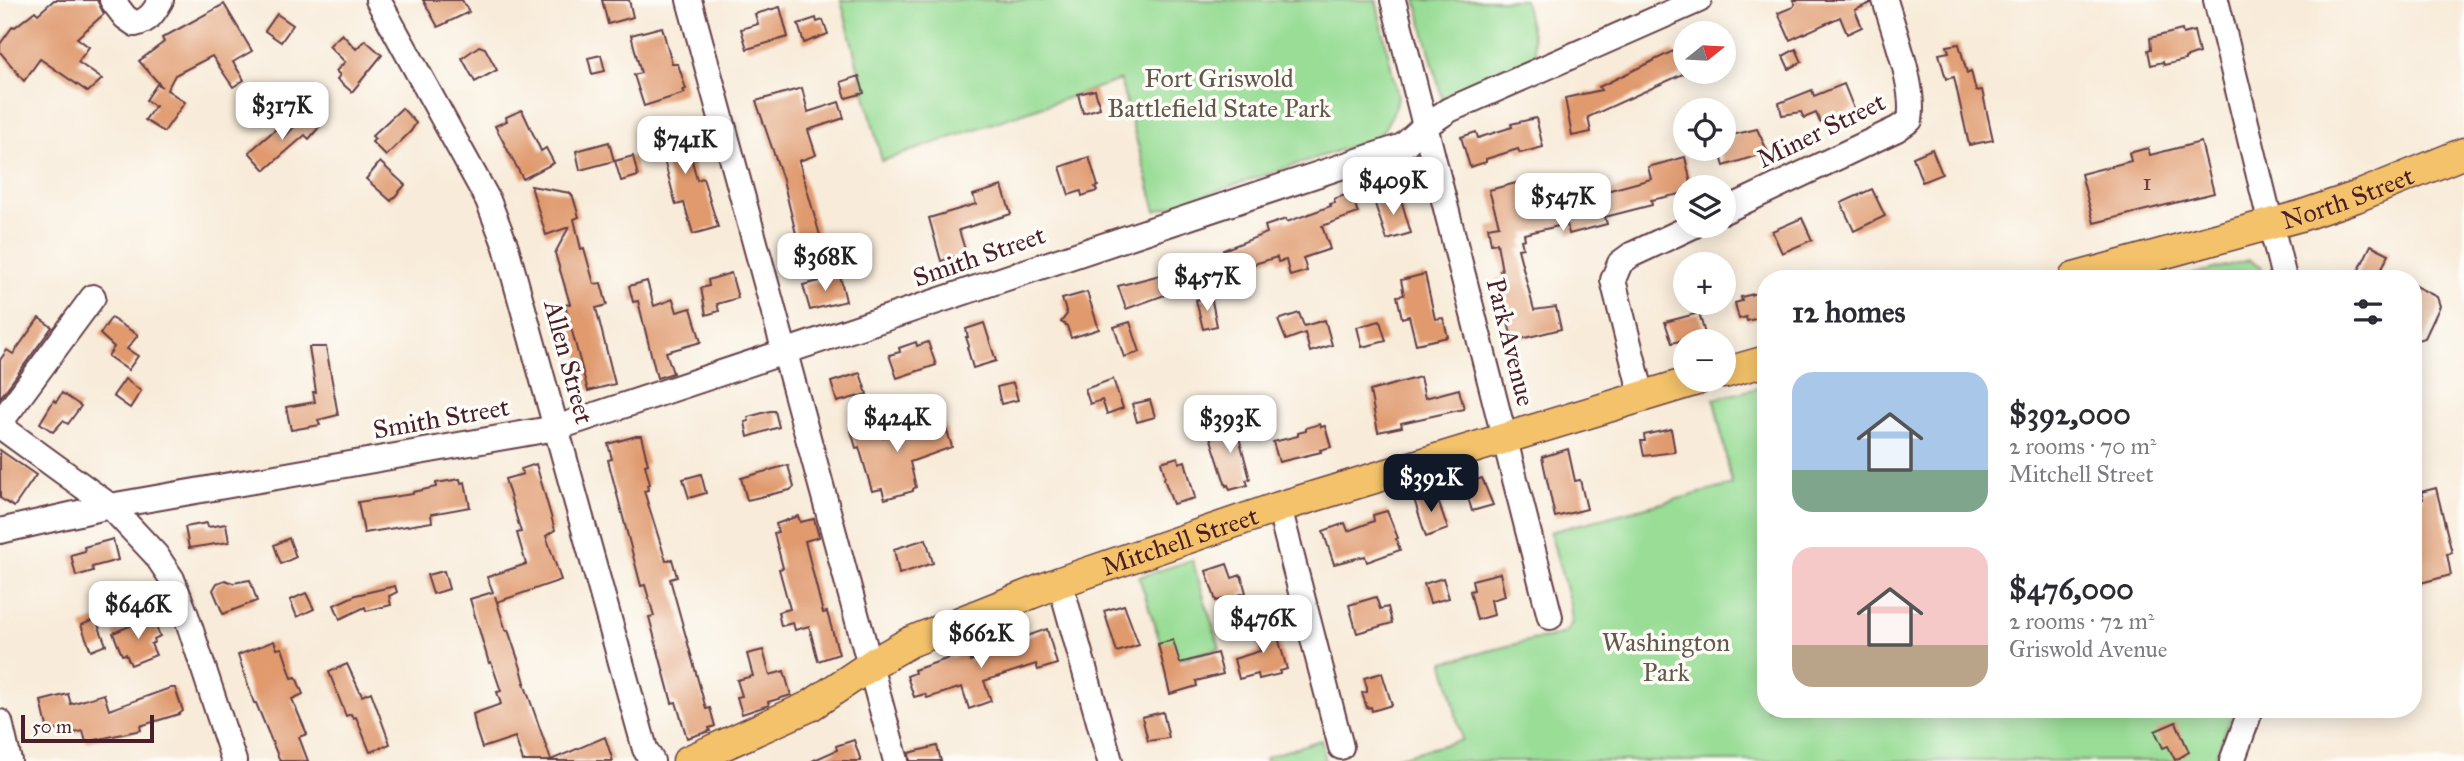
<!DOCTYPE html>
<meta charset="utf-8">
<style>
body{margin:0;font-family:"IM FELL Great Primer",serif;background:#f2f2f3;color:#2b2b33;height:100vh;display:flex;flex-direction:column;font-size:26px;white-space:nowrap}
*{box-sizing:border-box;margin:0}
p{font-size:23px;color:#7c7c81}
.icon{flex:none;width:38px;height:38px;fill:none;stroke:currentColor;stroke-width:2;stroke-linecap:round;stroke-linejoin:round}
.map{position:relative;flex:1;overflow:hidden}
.drawer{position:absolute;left:1757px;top:270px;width:665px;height:448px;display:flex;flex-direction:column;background:#fff;border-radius:28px;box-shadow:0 4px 18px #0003}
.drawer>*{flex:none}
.needle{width:46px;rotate:72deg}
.fabs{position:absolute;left:1673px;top:21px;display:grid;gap:14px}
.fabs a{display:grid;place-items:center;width:63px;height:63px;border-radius:50%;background:#fff;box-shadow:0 4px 18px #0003;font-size:35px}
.scale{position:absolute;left:21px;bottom:18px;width:133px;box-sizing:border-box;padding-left:7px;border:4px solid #4a1f2b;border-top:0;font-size:19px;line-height:24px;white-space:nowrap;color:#4a1f2b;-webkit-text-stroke:5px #fdfcf7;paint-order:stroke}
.price{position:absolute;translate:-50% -60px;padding:0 16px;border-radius:14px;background:#fff;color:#222;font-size:23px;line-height:46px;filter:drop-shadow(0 2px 4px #0008)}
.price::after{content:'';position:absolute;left:50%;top:42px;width:21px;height:16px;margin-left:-10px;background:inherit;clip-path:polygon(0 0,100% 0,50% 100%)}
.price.active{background:#111827;color:#fff}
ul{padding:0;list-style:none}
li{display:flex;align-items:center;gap:21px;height:175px;padding:0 35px}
li span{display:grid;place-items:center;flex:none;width:196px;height:140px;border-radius:21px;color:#555}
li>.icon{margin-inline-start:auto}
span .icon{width:84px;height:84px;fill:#fffc;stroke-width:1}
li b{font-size:30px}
h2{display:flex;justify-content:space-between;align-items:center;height:84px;padding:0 35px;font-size:30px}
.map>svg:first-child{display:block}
</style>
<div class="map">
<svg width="2464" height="761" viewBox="0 0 2464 761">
<rect width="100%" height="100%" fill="#fdfcf7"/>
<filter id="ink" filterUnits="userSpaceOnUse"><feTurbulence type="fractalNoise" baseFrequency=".0143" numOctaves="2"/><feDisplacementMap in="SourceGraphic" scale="14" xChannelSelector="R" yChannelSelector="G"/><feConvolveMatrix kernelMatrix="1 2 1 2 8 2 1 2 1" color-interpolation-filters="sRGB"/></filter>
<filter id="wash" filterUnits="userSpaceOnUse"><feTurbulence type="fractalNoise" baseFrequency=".00686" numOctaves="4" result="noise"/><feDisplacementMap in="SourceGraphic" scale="28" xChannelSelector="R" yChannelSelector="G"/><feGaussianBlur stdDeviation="1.57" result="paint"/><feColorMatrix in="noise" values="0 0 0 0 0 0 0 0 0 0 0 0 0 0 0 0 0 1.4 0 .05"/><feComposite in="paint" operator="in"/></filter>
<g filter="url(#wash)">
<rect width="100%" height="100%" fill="#f8ebd9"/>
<g fill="#99dd96" stroke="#727e60" stroke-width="2">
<path d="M841 0H1376L1398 97 1395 109 1383 131 1370 140 1156 211 1120 80 882 161Z"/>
<path d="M1416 0H1524L1537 58 1442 98Z"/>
<path d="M2249 260 2261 266 2266 278H2178Z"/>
<path d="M1766 386V709H2234L2214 761H1384L1462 740 1444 662 1532 640 1548 638 1564 633 1570 627 1572 621 1570 604 1550 532 1732 485 1714 399Z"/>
<path d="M1192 560 1220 648 1167 663 1139 577Z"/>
<path d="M1321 740 1326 761H1265L1266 757Z"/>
</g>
<g id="blocks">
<g fill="#e09a6e">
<path d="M54 0H97L104 14 77 38 89 47 78 62 102 79 88 92 40 59 24 81 0 52V44L13 26 15 27 35 11 38 14Z"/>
<path d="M423 0H462L469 12 438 27Z"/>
<path d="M602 0H629L633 17 608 24Z"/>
<path d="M1793 0H1871V3L1855 10 1862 27 1847 34 1840 17 1790 40 1778 13 1793 7 1795 4Z"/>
<path d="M224 4 252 51 233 62 244 80 233 87 212 56 175 75 167 90 185 102 164 132 145 120 155 106 146 100 157 84 162 87 139 61 164 42 162 38Z"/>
<path d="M780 7 788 37 747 49 741 29 758 24 755 14Z"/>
<path d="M277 14 293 25 281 42 265 31Z"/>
<path d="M816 18 817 22 823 20 828 34 804 43 798 24Z"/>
<path d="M662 27 672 64H678L686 89 683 90 685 93 644 106 634 75 641 73 631 35Z"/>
<path d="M2182 30 2183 34 2194 31 2199 53 2185 58V60L2164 65 2163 62 2151 65 2148 50 2151 49 2150 38Z"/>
<path d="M342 34 356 49 365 40 382 55 352 92 337 79 340 75 336 71 345 62 329 46Z"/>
<path d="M1959 44 1967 73 1971 71 1976 91 1982 90 1993 140 1969 145 1954 77 1946 79 1939 54 1949 52 1947 46Z"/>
<path d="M479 46 485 48 497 70 475 82 462 58Z"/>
<path d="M1796 49 1802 62 1789 69 1783 56Z"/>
<path d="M1673 51 1683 74 1588 117 1591 132 1572 136 1565 98 1601 90 1599 87Z"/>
<path d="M601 55 605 71 592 74 588 58Z"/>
<path d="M859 76 864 93 846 98 841 82Z"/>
<path d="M1844 84 1854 109 1820 122 1816 113 1804 118 1801 112 1782 115 1779 103 1812 90 1814 96Z"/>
<path d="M802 88 808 112 839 102 844 118 808 130 816 155 799 161 821 239 804 243V241L798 242 783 180 756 101Z"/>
<path d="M1095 90 1100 108 1083 113 1078 94Z"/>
<path d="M402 108 416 123 411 131 386 156 372 142 375 139 372 136Z"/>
<path d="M522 110 541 151 546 148 554 163 523 179 495 126 507 121 506 117Z"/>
<path d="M306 114 320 126 309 139 305 135 265 170 249 152 276 129 284 138Z"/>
<path d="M1536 118 1543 147 1520 153 1518 149 1486 159V162L1470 167 1461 137 1476 132 1478 138 1512 127 1511 124Z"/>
<path d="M681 125 682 129 691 126 697 147 689 149 697 180 703 178 718 227 693 234 684 203 676 205 662 152 656 154 651 133Z"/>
<path d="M1757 129 1768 152 1724 166 1719 149H1724V137Z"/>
<path d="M609 142 614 161 580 170 576 151Z"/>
<path d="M2201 142 2214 193 2094 223 2081 174 2131 161 2129 153 2148 148 2150 155Z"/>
<path d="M1932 149 1942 174 1922 182 1913 157Z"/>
<path d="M633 156 638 176 621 181 615 161Z"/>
<path d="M1089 157 1098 186 1095 187 1097 191 1082 196 1081 191 1069 195 1060 167Z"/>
<path d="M1685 157 1692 187H1685V193L1651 200 1652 205 1605 217 1607 224 1569 234 1567 224 1524 234 1525 239 1521 240 1523 248 1518 249 1534 310 1556 307 1561 329 1513 341 1496 279 1502 277 1500 271H1502L1497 243 1491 244 1488 227 1499 225 1489 190 1528 180 1536 210 1578 200 1577 194 1598 189 1599 193 1651 179 1648 167Z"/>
<path d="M380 162 405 185 391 201 366 179Z"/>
<path d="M531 186 570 193 573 197 579 217 574 219 581 249 584 248 594 284 601 283 607 305 596 308 615 384 588 391 565 305 570 304 555 253 569 227 546 235Z"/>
<path d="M1002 186 1011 214 959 230 966 253 941 261 929 218 976 204 973 195Z"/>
<path d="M1872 189 1885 216 1854 231 1841 203Z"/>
<path d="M1351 193 1358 213 1322 226 1330 249 1303 258 1307 271 1290 276 1286 260 1278 262 1277 257 1251 265 1252 269 1231 276 1223 250 1267 233 1265 226 1286 219 1287 222 1331 206 1330 204 1335 203 1334 199Z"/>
<path d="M1399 193 1411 233 1387 240 1374 201Z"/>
<path d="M1802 218 1812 240 1782 253 1772 231Z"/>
<path d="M2371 245 2389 254 2377 278H2355Z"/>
<path d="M1194 261 1201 282 1126 309 1118 286 1168 273 1167 270Z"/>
<path d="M731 273 738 298 717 304 719 311 706 315 701 288 709 286 708 280Z"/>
<path d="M1425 274 1435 319 1443 318 1448 337 1416 344 1409 316 1402 318 1397 296 1404 295 1401 280Z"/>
<path d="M840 276 846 301 810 310 803 285Z"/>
<path d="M647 281 654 306 673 299 677 312 691 308 701 342 666 352 673 373 657 378 638 301 633 302 629 286Z"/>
<path d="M2413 285 2437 297 2440 306 2425 338 2413 341Z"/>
<path d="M1766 291V316L1747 321 1746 317 1739 319 1735 303 1742 301 1741 297Z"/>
<path d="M1087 292 1099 329 1071 338 1067 326 1061 322 1067 314 1062 299Z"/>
<path d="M1211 296 1217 326 1203 329 1196 300Z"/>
<path d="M1299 313 1304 326 1325 320 1332 345 1310 352 1305 333 1286 340 1278 320Z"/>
<path d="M1699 313 1705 334 1672 343 1665 322Z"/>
<path d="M39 318 52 327 0 398V360L7 350 13 354Z"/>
<path d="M111 318 138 335 127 349 138 356 128 370 108 356 114 347 100 334Z"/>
<path d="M1380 321 1386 341 1362 347 1357 327Z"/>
<path d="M1130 322 1140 352 1124 357 1114 327Z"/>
<path d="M984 323 996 361 973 368 967 347 969 346 966 337H968L966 329Z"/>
<path d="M916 342 917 346 928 342 936 365 897 378 889 355 900 352 899 348Z"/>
<path d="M309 347H326L338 415 318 420 320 425 291 430 286 407 315 402 313 392H316Z"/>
<path d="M860 373 867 394 837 402 831 382Z"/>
<path d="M1420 377 1425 398 1459 389 1464 409 1401 423 1402 427 1378 432 1370 391Z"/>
<path d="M125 379 141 391 130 408 113 396Z"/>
<path d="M1113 379 1123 408 1107 414 1102 400 1090 404 1085 389Z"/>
<path d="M1013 383 1018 400 1001 404 997 387Z"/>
<path d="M62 393 81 406 68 424 63 421 53 432 40 423 54 400 56 402Z"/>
<path d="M1150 400 1155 417 1137 422 1132 404Z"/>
<path d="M770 411H775L779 427 748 437 745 422 749 421 748 417Z"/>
<path d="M943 418 952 447 910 462 916 487 913 489V491L885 499 882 489 872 491 859 447 856 448 850 427 878 419 883 438Z"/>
<path d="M1235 422 1250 479 1246 480 1248 485 1230 490 1228 485 1226 486 1208 430Z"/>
<path d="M1320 424 1321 427 1325 426 1331 447 1320 450 1321 452 1279 462 1273 442 1298 436V433L1306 431V428Z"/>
<path d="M1671 429 1675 452 1644 456 1641 441H1645L1644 435Z"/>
<path d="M636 436H641L648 464 645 465 650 484 647 485 648 490 644 491 666 561 672 559 677 577 670 579 706 709 710 708 715 726 709 728 710 731 687 738 676 702 672 703 649 617 654 616 645 585 641 586 608 460 612 459 608 444Z"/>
<path d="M1568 449 1575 481 1580 480 1587 509 1555 517 1542 457Z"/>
<path d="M0 450 36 475 14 507 0 498Z"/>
<path d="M1178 457 1179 463 1185 461 1195 498 1173 504 1164 479 1165 476 1161 462Z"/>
<path d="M536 464 555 530 546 536 561 580 497 602 495 596 506 631 508 630 521 668 525 683H524L551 760 605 737 613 761H523L515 737 482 748 476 730 473 714 501 704 497 692 501 691 491 662 489 663 470 599 493 592 487 577 526 564 517 533 521 532 505 479 523 474 521 469Z"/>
<path d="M788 465 794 487 790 490 747 500 741 478Z"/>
<path d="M701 474 706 493 689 498 683 479Z"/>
<path d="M1482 478 1493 505 1472 511 1464 484Z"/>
<path d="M460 479 461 483 465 482 470 507 431 514 432 522 364 533 358 502 413 494V492L436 487V483Z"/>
<path d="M2436 488 2452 553 2447 554 2451 575 2413 585V501L2423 499 2421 492Z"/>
<path d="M1435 492 1448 529 1426 537 1414 499Z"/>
<path d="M1387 511 1398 538 1396 539 1400 550 1367 562 1365 556 1334 564 1323 531 1345 523 1348 531 1374 521 1373 515Z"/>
<path d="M798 516 800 522 814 519 819 537 805 541 823 613 827 612 839 654 818 661 809 626 795 630 793 623 781 626 778 612 790 609 779 569 783 568 774 533 778 532 776 524Z"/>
<path d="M207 523 208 527 226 524 229 542 189 548 185 527Z"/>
<path d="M289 538 296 557 281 564 274 545Z"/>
<path d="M113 539 118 560 92 567 93 571 76 576 71 555 85 551 84 547Z"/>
<path d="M926 539 933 563 899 574 894 549Z"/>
<path d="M1227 564 1232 578 1241 575 1246 593 1216 601 1206 571Z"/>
<path d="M444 571 449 589 433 594 427 575Z"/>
<path d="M1500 573 1505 596 1491 600 1494 615 1477 620 1470 591 1474 590 1472 580Z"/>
<path d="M1443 578 1449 598 1430 603 1424 584Z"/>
<path d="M225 580 233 583 250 580 257 601 223 614 213 590 217 583Z"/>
<path d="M395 586 397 592 389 596 391 605 366 611 365 607 340 619 334 605 356 595Z"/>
<path d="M306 593 314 609 297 617 290 600Z"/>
<path d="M1376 597 1380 609 1388 607 1392 623 1357 633 1349 605Z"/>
<path d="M1124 605 1139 645 1117 652 1104 611Z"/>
<path d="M96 619 106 645 91 651 81 625Z"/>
<path d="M146 619 147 621 153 619 160 636 154 639 155 642 151 644 156 655 131 665 126 654 122 655 113 633Z"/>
<path d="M1273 620 1287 669 1280 671V674L1259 679 1258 674 1239 679 1234 659 1260 651 1253 626Z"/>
<path d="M1047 629 1057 664 1038 670 1036 664 984 681 991 701 969 709 962 687 927 698 925 694 914 697 907 676 915 673 914 670 967 652 970 661 1026 643 1024 637Z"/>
<path d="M1173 640 1180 663 1217 653 1223 674 1196 681 1197 686 1170 694 1158 644Z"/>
<path d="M274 641 277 649 282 648 292 678 296 677 303 694 292 699 307 734 299 737 308 761H280L256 703H254L238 655Z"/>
<path d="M763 650 770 675 784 671 791 695 768 702 769 705 742 714 737 697 742 696 737 680 753 676 747 654Z"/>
<path d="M347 664 362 696 371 692 390 744 370 752 356 717 353 718 351 714 346 716 329 672Z"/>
<path d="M1382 673 1392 705 1372 711 1371 707 1367 708 1362 693 1367 692V688L1364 678Z"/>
<path d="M170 688H175L183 711 179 714 140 726 141 730 86 742 83 731 65 735 63 729 48 731 41 701 68 694 71 704 104 694 109 710Z"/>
<path d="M1163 712 1169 738 1148 741 1142 717Z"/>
<path d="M2176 722 2189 752 2175 760 2168 746 2163 748 2155 731Z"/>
<path d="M854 740 861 761H812L837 750 836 746Z"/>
<path d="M937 746 941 761H910L909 753Z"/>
</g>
</g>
</g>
<g filter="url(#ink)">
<use href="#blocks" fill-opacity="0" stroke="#643e45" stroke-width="2"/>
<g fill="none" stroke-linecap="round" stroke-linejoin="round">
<defs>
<g id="minor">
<path d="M112 0 125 17 135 24C149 21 154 12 161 0"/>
<path d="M378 0 488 200 506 247 645 749 652 761"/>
<path d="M689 0 896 761"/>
<path d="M1393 0 1550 617"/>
<path d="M2216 0 2284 278"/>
<path d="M1724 211 1897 129 1910 120C1916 88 1894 32 1885 0"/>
<path d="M1642 396 1613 280 1620 263 1631 255 1693 226"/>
<path d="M0 423 93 297"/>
<path d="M0 426 110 506 156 555 172 579 186 615 234 761"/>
<path d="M1279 507 1341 747"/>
<path d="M0 531 110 506 556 428 1403 146 1425 126 1449 110 1699 0"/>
<path d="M1060 582 1110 761"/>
<path d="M0 722 9 761"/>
<path d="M2232 761 2251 709"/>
</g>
<g id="major">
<path id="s1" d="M2074 278 2300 216 2356 197 2464 153"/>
<path d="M1724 373 1766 361"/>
<path id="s2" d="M688 761 810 706 877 661 910 642 1060 582 1279 507 1697 380"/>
</g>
</defs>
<use href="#minor" stroke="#643e45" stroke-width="28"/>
<use href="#major" stroke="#643e45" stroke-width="33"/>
<use href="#minor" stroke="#fff" stroke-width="24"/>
<use href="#major" stroke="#f3c26a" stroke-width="30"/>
</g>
</g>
<g text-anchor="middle" stroke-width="7" stroke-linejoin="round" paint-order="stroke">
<g font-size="23" fill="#703e3c">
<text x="2147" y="190">1</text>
</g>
<g font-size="26" fill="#62584b" stroke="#fdfcf7">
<text x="1219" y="87">Fort Griswold<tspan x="1219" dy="30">Battlefield State Park</tspan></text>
<text x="1666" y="651">Washington<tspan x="1666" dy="30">Park</tspan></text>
</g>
<g font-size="26" fill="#4a1f2b" stroke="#fdfcf7">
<text transform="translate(1821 130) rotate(-26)" y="9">Miner Street</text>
<text dy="9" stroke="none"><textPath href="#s1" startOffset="285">North Street</textPath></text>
<text transform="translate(979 256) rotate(-19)" y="9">Smith Street</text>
<text transform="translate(1511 342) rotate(76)" y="9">Park Avenue</text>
<text transform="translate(569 362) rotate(75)" y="9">Allen Street</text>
<text transform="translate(441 418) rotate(-10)" y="9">Smith Street</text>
<text dy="9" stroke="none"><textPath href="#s2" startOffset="541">Mitchell Street</textPath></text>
</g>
</g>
</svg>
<div class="fabs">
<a><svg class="needle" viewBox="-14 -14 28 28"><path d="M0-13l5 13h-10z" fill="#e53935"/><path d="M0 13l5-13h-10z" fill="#7c7c81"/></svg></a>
<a><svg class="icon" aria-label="locate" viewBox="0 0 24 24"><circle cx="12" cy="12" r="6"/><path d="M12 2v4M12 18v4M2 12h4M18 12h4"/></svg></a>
<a><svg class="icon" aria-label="layers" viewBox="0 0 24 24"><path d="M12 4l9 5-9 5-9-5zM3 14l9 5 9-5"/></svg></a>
<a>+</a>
<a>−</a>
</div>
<div class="scale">50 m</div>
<b class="price" style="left:282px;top:142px">$317K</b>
<b class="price" style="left:685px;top:176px">$741K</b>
<b class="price" style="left:1393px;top:217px">$409K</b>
<b class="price" style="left:1563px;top:233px">$547K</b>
<b class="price" style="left:825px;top:293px">$368K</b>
<b class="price" style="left:1207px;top:313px">$457K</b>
<b class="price" style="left:897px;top:454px">$424K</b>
<b class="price" style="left:1230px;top:455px">$393K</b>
<b class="price active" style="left:1431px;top:514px">$392K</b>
<b class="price" style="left:138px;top:641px">$646K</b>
<b class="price" style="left:1263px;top:655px">$476K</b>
<b class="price" style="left:981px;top:670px">$662K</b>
<section class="drawer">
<h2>12 homes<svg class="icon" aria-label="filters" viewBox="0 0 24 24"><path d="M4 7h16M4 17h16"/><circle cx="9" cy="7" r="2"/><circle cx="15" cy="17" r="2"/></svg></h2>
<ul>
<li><span style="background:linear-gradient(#a9c7e8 70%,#7fa58c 0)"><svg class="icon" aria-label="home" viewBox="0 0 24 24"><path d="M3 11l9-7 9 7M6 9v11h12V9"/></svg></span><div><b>$392,000</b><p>2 rooms · 70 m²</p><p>Mitchell Street</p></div></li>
<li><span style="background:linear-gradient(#f6c9c9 70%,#b9a48a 0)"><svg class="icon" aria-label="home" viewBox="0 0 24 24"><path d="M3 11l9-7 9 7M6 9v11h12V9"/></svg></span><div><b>$476,000</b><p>2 rooms · 72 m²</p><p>Griswold Avenue</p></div></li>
</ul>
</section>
</div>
